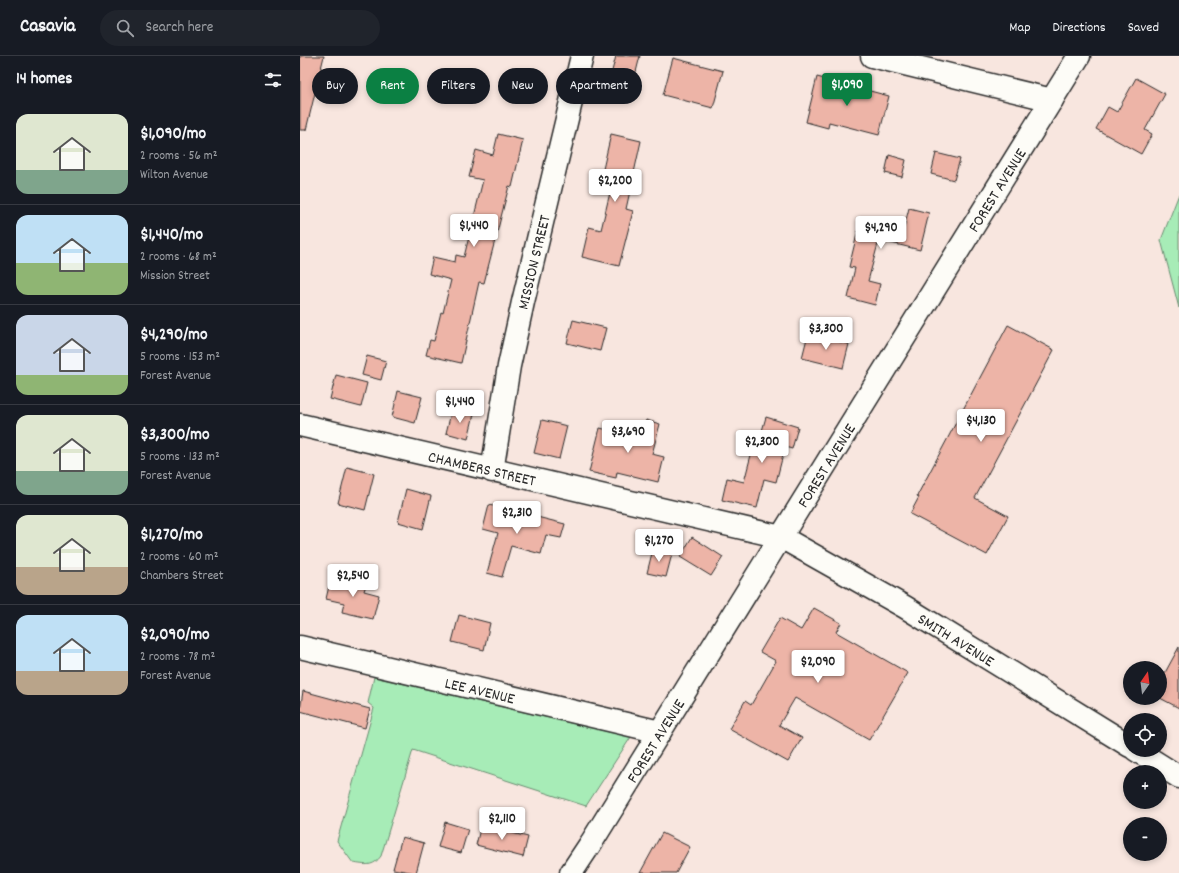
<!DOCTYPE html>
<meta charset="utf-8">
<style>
body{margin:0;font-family:Dekko,sans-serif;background:#20242c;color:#f1f3f6;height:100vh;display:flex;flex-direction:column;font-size:15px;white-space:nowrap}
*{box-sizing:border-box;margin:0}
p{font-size:13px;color:#9ea1a6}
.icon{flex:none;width:22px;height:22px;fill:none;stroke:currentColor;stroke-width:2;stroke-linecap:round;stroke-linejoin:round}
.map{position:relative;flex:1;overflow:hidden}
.drawer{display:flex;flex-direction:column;background:#171b24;width:300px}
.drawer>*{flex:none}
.hud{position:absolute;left:12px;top:12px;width:380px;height:36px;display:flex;gap:8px}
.needle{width:26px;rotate:14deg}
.controls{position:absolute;left:823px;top:605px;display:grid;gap:8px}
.controls a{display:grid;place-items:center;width:44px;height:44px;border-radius:50%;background:#171b24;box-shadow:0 2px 6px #0003;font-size:20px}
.price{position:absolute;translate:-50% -34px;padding:0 9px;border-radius:4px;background:#fff;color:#222;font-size:13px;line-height:26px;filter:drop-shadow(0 1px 2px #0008)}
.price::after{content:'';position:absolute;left:50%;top:24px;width:12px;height:9px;margin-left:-6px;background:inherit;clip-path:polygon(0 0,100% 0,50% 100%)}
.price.on{background:#0b8043;color:#fff}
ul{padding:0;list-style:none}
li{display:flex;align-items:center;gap:12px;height:100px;padding:0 16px}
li+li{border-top:1px solid #363941}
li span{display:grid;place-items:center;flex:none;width:112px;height:80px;border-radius:12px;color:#555}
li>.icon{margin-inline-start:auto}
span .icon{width:48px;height:48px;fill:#fffc;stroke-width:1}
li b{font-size:17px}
h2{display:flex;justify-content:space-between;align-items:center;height:48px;padding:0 16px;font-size:17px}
.pill{padding:0 14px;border-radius:18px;background:#171b24;box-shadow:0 2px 6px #0003;font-size:14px;line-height:36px}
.pill.on{background:#0b8043;color:#fff}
header{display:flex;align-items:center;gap:24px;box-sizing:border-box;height:56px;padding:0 20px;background:#171b24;border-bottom:1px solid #363941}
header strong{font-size:19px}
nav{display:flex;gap:22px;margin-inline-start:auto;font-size:14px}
.search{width:280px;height:36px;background:#20242c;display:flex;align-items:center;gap:10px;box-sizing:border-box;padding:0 14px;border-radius:22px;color:#9ea1a6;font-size:15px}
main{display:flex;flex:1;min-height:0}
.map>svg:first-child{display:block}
</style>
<header>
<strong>Casavia</strong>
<div class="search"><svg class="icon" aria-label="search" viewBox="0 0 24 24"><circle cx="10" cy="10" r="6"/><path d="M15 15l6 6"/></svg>Search here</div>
<nav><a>Map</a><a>Directions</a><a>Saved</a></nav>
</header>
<main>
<section class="drawer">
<h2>14 homes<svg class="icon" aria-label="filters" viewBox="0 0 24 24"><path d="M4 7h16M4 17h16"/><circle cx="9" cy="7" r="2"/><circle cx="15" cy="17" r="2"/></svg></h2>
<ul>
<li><span style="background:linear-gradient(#dfe7d0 70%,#7fa58c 0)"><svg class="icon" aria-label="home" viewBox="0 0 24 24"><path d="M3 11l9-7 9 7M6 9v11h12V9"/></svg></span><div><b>$1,090/mo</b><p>2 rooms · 56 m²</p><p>Wilton Avenue</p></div></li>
<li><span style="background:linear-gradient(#bfe0f5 60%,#8fb573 0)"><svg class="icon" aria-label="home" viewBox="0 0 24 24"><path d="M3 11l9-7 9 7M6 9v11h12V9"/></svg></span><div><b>$1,440/mo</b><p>2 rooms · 68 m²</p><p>Mission Street</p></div></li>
<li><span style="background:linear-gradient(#c9d6e8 75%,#8fb573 0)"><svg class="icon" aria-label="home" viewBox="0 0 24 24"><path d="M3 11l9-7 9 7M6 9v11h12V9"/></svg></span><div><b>$4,290/mo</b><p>5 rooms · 153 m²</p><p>Forest Avenue</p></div></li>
<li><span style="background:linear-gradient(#dfe7d0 70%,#7fa58c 0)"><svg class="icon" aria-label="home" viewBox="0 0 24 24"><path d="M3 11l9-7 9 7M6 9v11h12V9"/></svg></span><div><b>$3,300/mo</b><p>5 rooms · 133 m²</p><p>Forest Avenue</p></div></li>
<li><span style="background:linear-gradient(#dfe7d0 65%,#b9a48a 0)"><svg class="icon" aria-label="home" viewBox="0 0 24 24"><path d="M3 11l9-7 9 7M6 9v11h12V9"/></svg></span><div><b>$1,270/mo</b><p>2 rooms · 60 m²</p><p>Chambers Street</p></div></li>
<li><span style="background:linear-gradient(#bfe0f5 70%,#b9a48a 0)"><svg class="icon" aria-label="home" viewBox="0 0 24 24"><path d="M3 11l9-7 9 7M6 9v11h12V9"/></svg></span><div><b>$2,090/mo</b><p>2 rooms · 78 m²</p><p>Forest Avenue</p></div></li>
</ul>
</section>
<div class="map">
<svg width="879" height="817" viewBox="0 0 879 817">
<rect width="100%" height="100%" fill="#f8e6df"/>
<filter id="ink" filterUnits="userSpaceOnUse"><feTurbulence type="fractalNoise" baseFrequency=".025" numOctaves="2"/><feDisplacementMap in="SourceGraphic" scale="8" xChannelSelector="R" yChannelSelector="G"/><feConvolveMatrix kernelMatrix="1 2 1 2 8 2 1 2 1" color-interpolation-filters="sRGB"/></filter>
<g filter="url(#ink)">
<g fill="#a7ecb7" stroke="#698c71">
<path d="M879 138V252L861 184Z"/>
<path d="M74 621 331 681 286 750 113 694 81 800C73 811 66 809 53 807L37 785 74 652 68 647Z"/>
</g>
<g fill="#edb4a7" stroke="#2b2b2b">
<path d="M0 0H24L6 74H0Z"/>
<path d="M316 0H340L331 36 308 30Z"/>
<path d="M373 2 423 15 413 52 363 39Z"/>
<path d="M517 21 589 40 579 79 529 66 528 72 506 66Z"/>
<path d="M836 22 865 38 845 74 852 78 841 98 796 73 808 51 817 56Z"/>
<path d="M198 78 223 84 212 131 209 130 184 227 179 226 161 307 126 299 130 284 134 285 141 256 143 257 151 224 129 218 133 201 155 206 156 199 164 201 183 124 169 121 176 94 193 99Z"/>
<path d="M311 78 341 85 326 153 333 155 319 210 282 201 289 171 301 174 313 124 301 122Z"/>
<path d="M636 97 660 103 654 124 631 118Z"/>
<path d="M589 99 606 104 602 121 585 117Z"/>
<path d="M609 152 629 157 620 194 579 184 568 225 580 228 575 249 548 242 555 212 549 211 561 162 604 172Z"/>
<path d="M273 264 306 272 300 295 267 287Z"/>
<path d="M708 269 754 294 675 442 708 460 687 499 610 458 619 441 617 440Z"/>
<path d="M508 278 549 288 543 312 502 302Z"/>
<path d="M67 300 86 305 81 324 62 319Z"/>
<path d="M36 319 67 327 61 351 30 343Z"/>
<path d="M98 335 122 341 115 367 92 361Z"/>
<path d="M152 353 174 358 168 383 146 377Z"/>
<path d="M466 361 498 371 492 393 485 391 476 426 464 423 457 452 422 444 427 422 444 426 452 395 456 396Z"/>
<path d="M242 364 267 370 259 403 234 397Z"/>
<path d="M346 364 360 368 352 398 364 401 358 426 317 416 316 422 289 416 300 372 341 382Z"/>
<path d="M47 411 74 418 65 454 38 447Z"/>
<path d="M106 433 131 440 123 473 98 466Z"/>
<path d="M189 449 265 468 261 482 246 479 241 498 211 490 202 521 187 517 198 477 183 473Z"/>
<path d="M392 481 423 501 411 520 380 501Z"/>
<path d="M353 493 372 498 366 521 347 517Z"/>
<path d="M31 521 66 529 64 535 79 539 73 563 42 556 44 547 26 543Z"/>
<path d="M514 552 541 567 536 576 608 617 569 684 495 642 479 669 502 682 488 706 429 673 445 645 451 649 476 605 460 596 480 562 501 574Z"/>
<path d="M159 559 190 567 184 594 152 586Z"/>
<path d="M879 591V652L860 642V626Z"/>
<path d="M3 635 70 653 65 672 0 655Z"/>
<path d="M145 766 168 773 161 797 138 791Z"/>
<path d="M181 769 228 781 223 801 176 789Z"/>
<path d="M362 777 390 791 376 817H340Z"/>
<path d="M102 781 124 787 116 817 93 813Z"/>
</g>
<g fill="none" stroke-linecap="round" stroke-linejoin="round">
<defs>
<g id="street">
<path d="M572 0 752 44"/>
<path id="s1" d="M0 369 481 481 605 551 830 690"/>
<path id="s2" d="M192 415 209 310 223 246 282 0"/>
<path id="s3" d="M0 591 360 676"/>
<path d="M836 694 879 721"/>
</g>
<g id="secondary">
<path id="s4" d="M271 817 291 787 779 0"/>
</g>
</defs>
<use href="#street" stroke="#2b2b2b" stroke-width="25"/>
<use href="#secondary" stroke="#2b2b2b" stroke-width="25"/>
<use href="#street" stroke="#fdfcf7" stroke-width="22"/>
<use href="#secondary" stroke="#fdfcf7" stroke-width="22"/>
</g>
</g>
<g text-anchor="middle" stroke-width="3.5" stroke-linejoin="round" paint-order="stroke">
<g font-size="16" fill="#2b2b2b" stroke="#fdfcf7">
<text dy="6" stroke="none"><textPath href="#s4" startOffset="805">FOREST AVENUE</textPath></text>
<text dy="6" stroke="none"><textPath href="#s2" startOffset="213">MISSION STREET</textPath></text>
<text dy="6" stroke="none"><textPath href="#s4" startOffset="481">FOREST AVENUE</textPath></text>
<text dy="6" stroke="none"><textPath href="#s1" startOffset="187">CHAMBERS STREET</textPath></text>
<text dy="6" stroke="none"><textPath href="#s1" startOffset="697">SMITH AVENUE</textPath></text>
<text dy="6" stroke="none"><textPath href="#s3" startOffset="185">LEE AVENUE</textPath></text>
<text dy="6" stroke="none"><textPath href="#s4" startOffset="157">FOREST AVENUE</textPath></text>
</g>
</g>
</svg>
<div class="controls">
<a><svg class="needle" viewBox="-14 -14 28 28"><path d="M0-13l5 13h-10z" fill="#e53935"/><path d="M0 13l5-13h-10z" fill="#9ea1a6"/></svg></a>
<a><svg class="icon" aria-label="locate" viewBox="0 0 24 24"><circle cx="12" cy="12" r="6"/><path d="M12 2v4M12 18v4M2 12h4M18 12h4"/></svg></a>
<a>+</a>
<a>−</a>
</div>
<b class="price on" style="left:547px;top:51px">$1,090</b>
<b class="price" style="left:315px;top:147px">$2,200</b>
<b class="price" style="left:174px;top:192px">$1,440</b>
<b class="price" style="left:581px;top:194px">$4,290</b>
<b class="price" style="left:526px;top:295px">$3,300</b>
<b class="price" style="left:160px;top:368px">$1,440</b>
<b class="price" style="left:681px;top:387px">$4,130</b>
<b class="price" style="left:328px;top:398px">$3,690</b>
<b class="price" style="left:462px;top:408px">$2,300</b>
<b class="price" style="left:217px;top:479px">$2,310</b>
<b class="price" style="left:359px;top:507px">$1,270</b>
<b class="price" style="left:53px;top:542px">$2,540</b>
<b class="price" style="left:518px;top:628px">$2,090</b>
<b class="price" style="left:202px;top:785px">$2,110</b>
<div class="hud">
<a class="pill">Buy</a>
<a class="pill on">Rent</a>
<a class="pill">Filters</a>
<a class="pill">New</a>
<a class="pill">Apartment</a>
</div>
</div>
</main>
